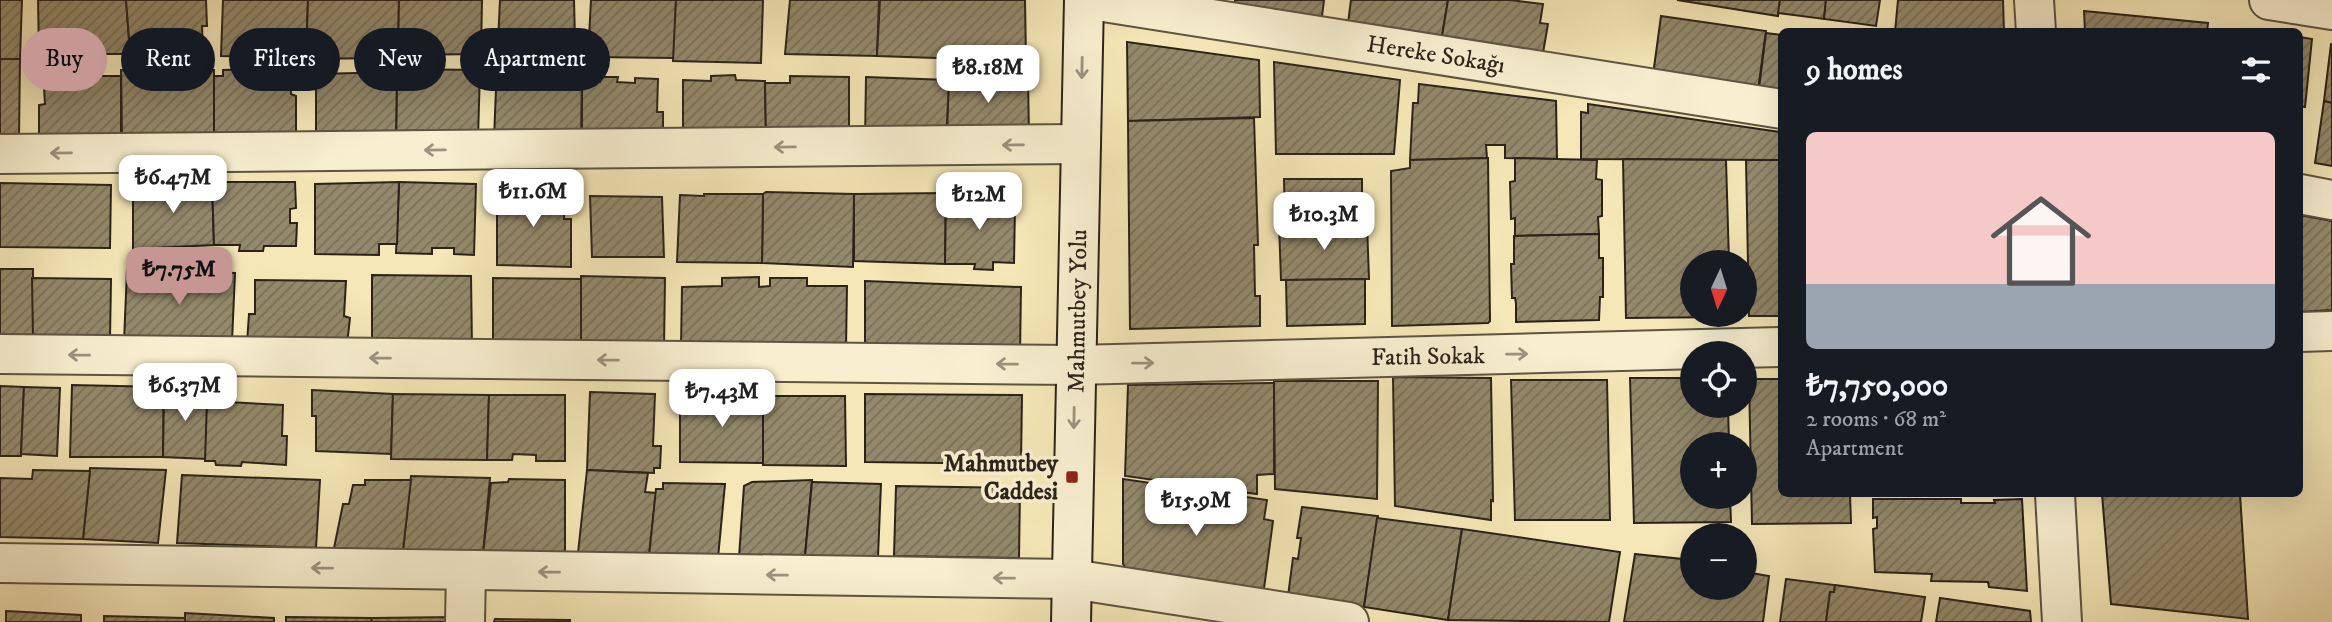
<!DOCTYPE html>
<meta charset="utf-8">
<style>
body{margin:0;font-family:"IM FELL DW Pica",serif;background:#20242c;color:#f1f3f6;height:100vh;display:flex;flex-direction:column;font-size:26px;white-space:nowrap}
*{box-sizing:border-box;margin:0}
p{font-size:23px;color:#9ea1a6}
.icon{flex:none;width:38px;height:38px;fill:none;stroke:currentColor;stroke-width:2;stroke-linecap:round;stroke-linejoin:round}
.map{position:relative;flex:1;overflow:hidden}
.details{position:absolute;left:1778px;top:28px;width:525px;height:469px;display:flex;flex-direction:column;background:#171b24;border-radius:10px;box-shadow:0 7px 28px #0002}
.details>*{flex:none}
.top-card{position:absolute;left:21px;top:28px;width:665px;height:63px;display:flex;gap:14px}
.needle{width:46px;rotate:184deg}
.buttons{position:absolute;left:1680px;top:250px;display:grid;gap:14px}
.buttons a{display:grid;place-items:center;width:77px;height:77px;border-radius:50%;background:#171b24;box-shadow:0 7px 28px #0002;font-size:35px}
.price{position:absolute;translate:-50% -60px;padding:0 16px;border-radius:14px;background:#fff;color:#222;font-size:23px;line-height:46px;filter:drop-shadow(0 2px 4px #0008)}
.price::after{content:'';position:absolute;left:50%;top:42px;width:21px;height:16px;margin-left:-10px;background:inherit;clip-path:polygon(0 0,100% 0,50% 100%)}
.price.active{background:#c59692;color:#111}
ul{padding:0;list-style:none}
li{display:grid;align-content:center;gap:14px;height:371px;padding:0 28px}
li span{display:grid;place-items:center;height:217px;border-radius:10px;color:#555}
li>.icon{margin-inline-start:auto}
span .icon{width:126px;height:126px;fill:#fffc;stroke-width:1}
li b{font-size:30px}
h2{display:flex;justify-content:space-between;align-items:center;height:84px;padding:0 28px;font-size:30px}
.chip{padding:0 24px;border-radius:32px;background:#171b24;box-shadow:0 7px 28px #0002;font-size:24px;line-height:63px}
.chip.active{background:#c59692;color:#111}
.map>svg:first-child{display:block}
</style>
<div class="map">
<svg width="2332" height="622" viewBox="0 0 2332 622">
<defs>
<pattern id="building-hatch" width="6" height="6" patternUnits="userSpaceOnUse" patternTransform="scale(1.75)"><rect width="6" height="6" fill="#94896c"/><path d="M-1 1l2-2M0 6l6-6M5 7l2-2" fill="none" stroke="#797058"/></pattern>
</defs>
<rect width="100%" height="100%" fill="#f5e7b7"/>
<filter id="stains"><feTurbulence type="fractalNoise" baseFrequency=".00286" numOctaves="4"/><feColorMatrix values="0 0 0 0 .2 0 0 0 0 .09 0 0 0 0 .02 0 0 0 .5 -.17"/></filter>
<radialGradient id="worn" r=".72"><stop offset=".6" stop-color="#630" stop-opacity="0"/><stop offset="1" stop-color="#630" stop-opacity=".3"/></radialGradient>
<g fill="url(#building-hatch)" stroke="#2b231a" stroke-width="2">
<path d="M0 0H22L20 59H0Z"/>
<path d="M38 0H126L130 54H39Z"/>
<path d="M126 0H206L207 26H202L203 52 180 53 181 48 130 51Z"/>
<path d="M223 0H308L306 58 221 56Z"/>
<path d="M308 0H399L398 47 384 48 383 58 306 59Z"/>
<path d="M399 0H482L481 54 398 55Z"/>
<path d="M500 0H574L575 41 567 42V65L497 64Z"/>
<path d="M591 0H676L674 58 588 57Z"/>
<path d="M676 0H763L761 63 673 61Z"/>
<path d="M790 0H879L877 56 785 54Z"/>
<path d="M880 0H1025L1026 61 877 56Z"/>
<path d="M1235 0H1324L1321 24 1234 10Z"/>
<path d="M1351 0H1448L1441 42 1347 31Z"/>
<path d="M1448 0H1510L1543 4 1540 23 1548 24 1543 53 1441 42Z"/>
<path d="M1677 0H1780L1778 16Z"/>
<path d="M1780 0H1826L1824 19 1778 13Z"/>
<path d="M1826 0H1880L1876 26 1824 19Z"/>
<path d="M1898 0H2003L2004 32H1895Z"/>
<path d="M2084 11 2208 23 2207 32H2085Z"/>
<path d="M1661 16 1766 31 1758 91 1653 75Z"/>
<path d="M1766 33 1782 35V91L1759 88Z"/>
<path d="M2300 37 2312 39 2305 107 2300 106Z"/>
<path d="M1127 42 1259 60 1260 117 1128 121Z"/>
<path d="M2331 44H2332V103L2324 101Z"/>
<path d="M0 59H20L19 136H0Z"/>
<path d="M1274 62 1400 80 1394 154H1276Z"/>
<path d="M497 64 574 66 573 76 582 75 581 139H494Z"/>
<path d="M258 69V76H290L291 94 296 96V136L214 137V76H223V70Z"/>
<path d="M397 69 480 70 478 138 396 137Z"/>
<path d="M67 70V76H121V134L39 135V105L45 104 43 72Z"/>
<path d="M121 70 147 71 148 75H187V70H214V137H122Z"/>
<path d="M397 72 396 137 316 138V74Z"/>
<path d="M735 75 736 80 765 81 766 138 683 139V80L711 81V76Z"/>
<path d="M949 75 1028 79 1029 134 947 133Z"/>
<path d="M790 76 849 77V140L766 138 765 83H790Z"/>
<path d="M600 77H618L617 82 635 83V78L658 79 657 112H663V137L582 138V82H600Z"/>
<path d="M866 77 949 80 946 143 865 140Z"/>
<path d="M1419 84 1556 101 1557 159 1505 158V145H1486L1487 158 1410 160 1413 103H1418Z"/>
<path d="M2324 101 2332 103V166L2315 163Z"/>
<path d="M1588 104 1780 132 1782 160 1581 159V112L1588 113Z"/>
<path d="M1254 118 1258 245H1254L1255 296H1260V326L1130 329 1128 121Z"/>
<path d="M1488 158 1490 321 1488 323 1392 326 1391 171 1410 168V160Z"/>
<path d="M1515 158 1597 160 1596 179 1602 180V216L1598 217 1599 234 1515 236V218L1511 219 1510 182 1515 181Z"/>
<path d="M1623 159 1726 160 1729 262H1692V315H1730V317L1626 318Z"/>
<path d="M1746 160H1782V316H1749Z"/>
<path d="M1284 179H1362V224H1285Z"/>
<path d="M212 182 214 245 133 249V184Z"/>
<path d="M212 182H295L296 208 290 209V223H297L296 246H264L263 251H239L240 245H214Z"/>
<path d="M399 182 476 184 474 255 454 254V248H432V254L396 253Z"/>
<path d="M399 182 397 244H379V255L315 254V184Z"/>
<path d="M0 183 111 185 110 248 0 247Z"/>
<path d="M505 188 565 191 564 219H571V267L497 265V201H505Z"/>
<path d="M766 192 854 194 853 267 762 263 763 194Z"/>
<path d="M946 193 945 264 854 261V194Z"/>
<path d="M704 194H763L762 263 677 262 680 195 704 196Z"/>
<path d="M590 196 662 197 664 257H592Z"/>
<path d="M990 196V205L1015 206 1014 263 993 262V270L974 269 975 264H945L946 197Z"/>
<path d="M2300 215 2332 221V310L2300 312Z"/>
<path d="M1367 223 1369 279 1281 280 1279 224Z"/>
<path d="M1599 234V258H1603V297H1600L1599 320 1516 322V303L1515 298H1512L1511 264H1514V236Z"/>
<rect x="0" y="269" width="33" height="72"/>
<path d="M127 270 235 273 232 342H124Z"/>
<path d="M372 275 471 276 472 347 372 348Z"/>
<path d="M581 276 665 278 664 349H581Z"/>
<path d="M759 277V287L770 286V278H807V286H847L846 349H681L682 287 722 286V278Z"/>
<path d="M32 278 111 279 110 340 33 337Z"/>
<path d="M493 278 581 279V349H493Z"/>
<path d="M1365 279V324L1287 326 1286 280Z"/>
<path d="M255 280 346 281 344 316 350 318 347 345 247 343 249 314H255Z"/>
<path d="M865 281 1021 287 1020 354 865 347Z"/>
<path d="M1393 377 1491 378 1493 501 1491 500V520L1395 506Z"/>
<path d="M1630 378H1692V406H1728L1729 444H1692V497H1730L1731 522 1634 523Z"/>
<path d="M1749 379H1782V494H1850L1851 523 1752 524Z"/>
<path d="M1511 380H1607L1610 520H1515Z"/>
<path d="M1274 381H1378L1377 499 1275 489Z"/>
<path d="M1274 383V474L1257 475V494L1125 476 1128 385Z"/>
<path d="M72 385 164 387 163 457H70Z"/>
<path d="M0 386 24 387 21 456H0Z"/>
<path d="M24 387 60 388 57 456 21 454Z"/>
<path d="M164 387 208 388 206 459 163 457Z"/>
<path d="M312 390 393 394 391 454 316 451V416H312Z"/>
<path d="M590 392 655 394 653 446H661L660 468H654V473L587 470Z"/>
<path d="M393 394 489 395 487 460 391 459Z"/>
<path d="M865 394 1022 395 1021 464 865 462Z"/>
<path d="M489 395H565V461H536V455L513 454 512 460H487Z"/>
<path d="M680 395 763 396V463L680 462Z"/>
<path d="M763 396H845L846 466 763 465Z"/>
<path d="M207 401 283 405 282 436H287L286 465 242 462 241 466 216 465 215 461H205Z"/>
<path d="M90 468 166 470 158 543 83 539Z"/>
<path d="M33 470 90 471 83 539 0 537V478L32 479Z"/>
<path d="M587 470 648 473 645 492 656 493 649 556 578 553Z"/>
<path d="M182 475 320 480 316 548 177 543Z"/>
<path d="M411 476 490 478 483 554 403 551Z"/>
<path d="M509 479 565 480V555L483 554 491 483 508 482Z"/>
<path d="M1123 479 1267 500 1264 519 1273 521 1263 596 1132 577 1123 564Z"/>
<path d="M365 480H411L403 550 334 548 343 504H349L353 485H365Z"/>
<path d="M812 480 805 556 739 557 744 486 752 482Z"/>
<path d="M812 482 881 484 878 557 805 556Z"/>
<path d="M663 483 725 484 718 558 649 556 656 489H663Z"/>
<path d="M896 486 1020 488 1019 558 894 556Z"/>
<path d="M2102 494H2240L2248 619 2111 604Z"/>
<path d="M1873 499H1961V503H1995L1994 500 2022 499 2027 591 1989 587 1988 582 1931 581 1932 574 1875 572 1873 529 1877 528V517L1873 518Z"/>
<path d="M1302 507 1378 516 1364 607 1288 596 1293 558 1298 559 1301 538H1297Z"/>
<path d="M1377 518 1462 529 1448 620 1364 607Z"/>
<path d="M1462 529 1620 552 1609 622 1448 620Z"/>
<path d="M1635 554 1692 560V588H1745V572L1769 576 1763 622H1624Z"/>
<path d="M1786 579 1835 585 1834 592H1830L1826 622H1780Z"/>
<path d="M1835 585 1925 597 1921 622H1826L1830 592H1834Z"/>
<path d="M1940 598 2030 611 2031 622H1936Z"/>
<path d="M6 611 81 615V622H6Z"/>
<path d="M185 613 274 618V622H185Z"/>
<path d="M104 616 185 618V622H104Z"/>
<path d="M286 617 372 618 371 622H286Z"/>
<path d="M455 617V622H371L372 618Z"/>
<path d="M495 619 570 620V622H494Z"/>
</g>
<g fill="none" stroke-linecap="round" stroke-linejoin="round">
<defs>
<g id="minor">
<path d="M1091 0 1782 109"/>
<path d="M2034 0 2036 32"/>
<path d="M2269 0 2332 10"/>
<path d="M0 154 1081 144"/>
<path d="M2300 194 2332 200"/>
<path d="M2300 332 2332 331"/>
<path d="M0 354 1075 365 1782 347"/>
<path d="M2055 494 2062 622"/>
<path d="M0 563 1072 579 1349 622"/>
<path d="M465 622 466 571"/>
</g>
<path id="secondary" d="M1071 622 1084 0"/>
</defs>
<use href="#minor" stroke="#5e5441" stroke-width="42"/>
<use href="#secondary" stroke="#2b231a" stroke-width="42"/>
<use href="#minor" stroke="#f8efd0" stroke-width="38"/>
<use href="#secondary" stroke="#f8efd0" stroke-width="38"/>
</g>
<defs><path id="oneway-shaft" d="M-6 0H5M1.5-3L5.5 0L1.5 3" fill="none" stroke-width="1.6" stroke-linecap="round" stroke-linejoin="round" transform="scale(1.75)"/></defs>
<g stroke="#9c937e">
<use href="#oneway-shaft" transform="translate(1082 68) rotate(91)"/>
<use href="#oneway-shaft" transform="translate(1013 145) rotate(179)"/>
<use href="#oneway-shaft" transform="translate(785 147) rotate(179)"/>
<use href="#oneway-shaft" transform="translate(435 150) rotate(179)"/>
<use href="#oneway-shaft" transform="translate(61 153) rotate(179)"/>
<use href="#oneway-shaft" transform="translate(1517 354) rotate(-1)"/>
<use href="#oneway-shaft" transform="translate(79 355) rotate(-179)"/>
<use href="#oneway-shaft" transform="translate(380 358) rotate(-179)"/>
<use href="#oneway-shaft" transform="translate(608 360) rotate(-179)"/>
<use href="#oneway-shaft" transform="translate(1143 363) rotate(-1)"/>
<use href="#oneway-shaft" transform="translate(1007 364) rotate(-179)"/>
<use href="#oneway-shaft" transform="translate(1074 418) rotate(91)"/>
<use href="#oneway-shaft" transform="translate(322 568) rotate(-179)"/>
<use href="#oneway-shaft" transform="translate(549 572) rotate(-179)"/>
<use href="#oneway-shaft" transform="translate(777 575) rotate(-179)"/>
<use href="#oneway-shaft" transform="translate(1004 578) rotate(-179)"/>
</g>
<rect fill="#8f2418" stroke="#f8efd0" stroke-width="2.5" x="1065" y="470" width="14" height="14" rx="3.5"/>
<g text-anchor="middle" stroke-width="7" stroke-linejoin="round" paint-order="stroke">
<g font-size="24" fill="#2b231a" stroke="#f8efd0">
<text transform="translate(1436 54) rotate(9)" y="8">Hereke Sokağı</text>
<text transform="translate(1077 311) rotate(-89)" y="8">Mahmutbey Yolu</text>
<text transform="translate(1428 356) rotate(-1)" y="8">Fatih Sokak</text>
</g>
<g font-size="24" font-weight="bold" fill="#2b231a" stroke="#f8efd0" text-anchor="end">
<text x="1058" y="471">Mahmutbey<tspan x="1058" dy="28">Caddesi</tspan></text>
</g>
</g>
<rect width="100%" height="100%" filter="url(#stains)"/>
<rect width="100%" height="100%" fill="url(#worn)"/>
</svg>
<div class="buttons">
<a><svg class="needle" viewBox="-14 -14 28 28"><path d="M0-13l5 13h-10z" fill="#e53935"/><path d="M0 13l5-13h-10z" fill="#9ea1a6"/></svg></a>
<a><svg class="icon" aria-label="locate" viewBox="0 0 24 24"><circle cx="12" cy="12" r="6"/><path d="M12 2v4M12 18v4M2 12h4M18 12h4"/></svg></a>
<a>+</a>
<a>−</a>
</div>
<b class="price" style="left:988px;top:105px">₺8.18M</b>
<b class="price" style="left:173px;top:215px">₺6.47M</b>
<b class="price" style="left:533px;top:229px">₺11.6M</b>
<b class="price" style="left:979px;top:232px">₺12M</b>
<b class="price" style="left:1324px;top:252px">₺10.3M</b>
<b class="price active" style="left:179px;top:307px">₺7.75M</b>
<b class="price" style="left:185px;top:423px">₺6.37M</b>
<b class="price" style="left:722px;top:429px">₺7.43M</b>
<b class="price" style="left:1196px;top:538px">₺15.9M</b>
<div class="top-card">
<a class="chip active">Buy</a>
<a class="chip">Rent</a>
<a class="chip">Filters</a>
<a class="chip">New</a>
<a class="chip">Apartment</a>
</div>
<section class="details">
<h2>9 homes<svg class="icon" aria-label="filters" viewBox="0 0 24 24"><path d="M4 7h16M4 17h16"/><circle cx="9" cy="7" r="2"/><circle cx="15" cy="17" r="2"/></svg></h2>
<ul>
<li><span style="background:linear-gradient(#f6c9c9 70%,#9aa5b1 0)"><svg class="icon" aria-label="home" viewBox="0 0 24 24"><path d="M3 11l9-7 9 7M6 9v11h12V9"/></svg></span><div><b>₺7,750,000</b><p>2 rooms · 68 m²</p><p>Apartment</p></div></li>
</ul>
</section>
</div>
